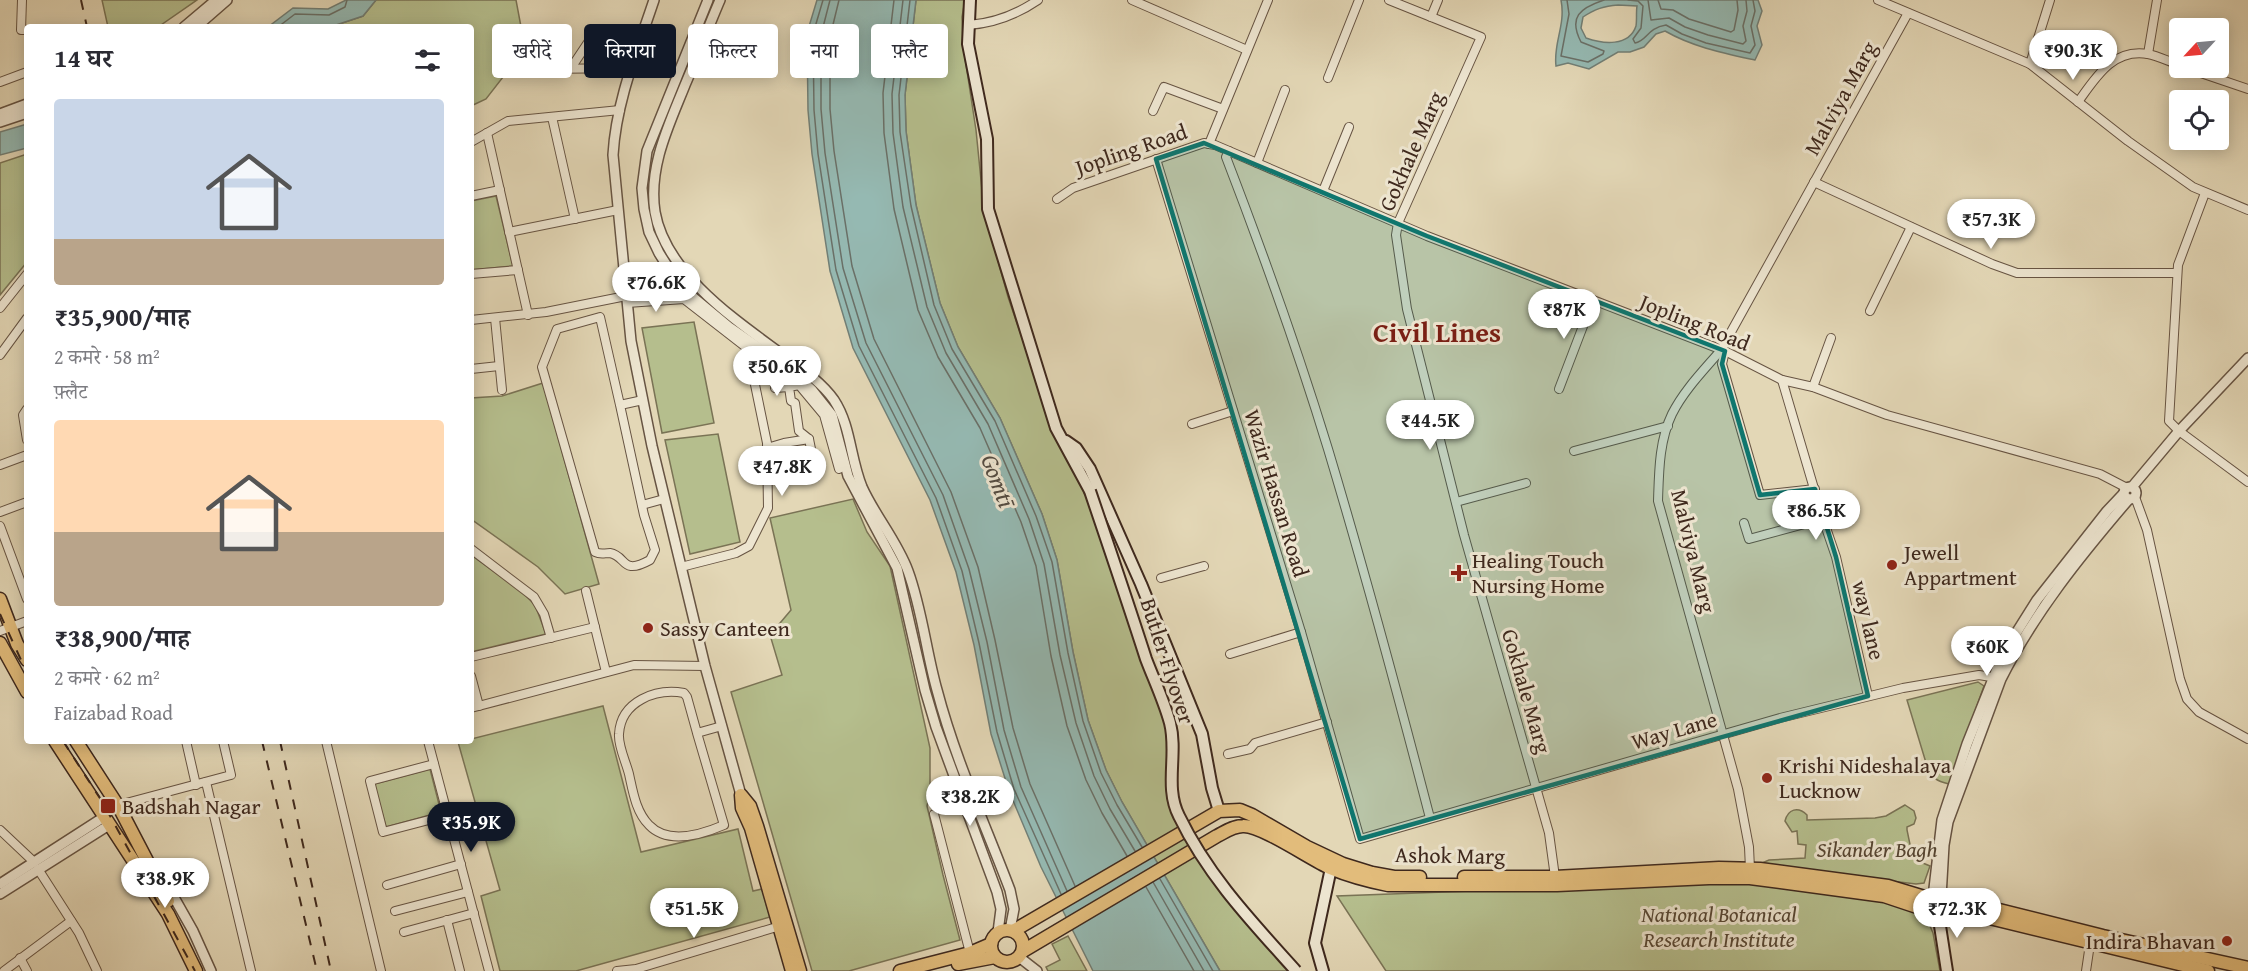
<!DOCTYPE html>
<html lang="hi">
<meta charset="utf-8">
<style>
body{margin:0;font-family:"Gentium Book Plus","Noto Serif Devanagari",serif;background:#f7f7f7;color:#2b2b33;height:100vh;display:flex;flex-direction:column;font-size:22px;white-space:nowrap}
*{box-sizing:border-box;margin:0}
p{font-size:20px;color:#7c7c81}
.icon{flex:none;width:33px;height:33px;fill:none;stroke:currentColor;stroke-width:2;stroke-linecap:round;stroke-linejoin:round}
.map{position:relative;flex:1;overflow:hidden}
.details{position:absolute;left:24px;top:24px;width:450px;height:720px;display:flex;flex-direction:column;background:#fff;border-radius:6px;box-shadow:0 3px 15px #0003}
.details>*{flex:none}
.banner{position:absolute;left:492px;top:24px;width:570px;height:54px;display:flex;gap:12px}
.needle{width:39px;rotate:244deg}
.controls{position:absolute;left:2169px;top:18px;display:grid;gap:12px}
.controls a{display:grid;place-items:center;width:60px;height:60px;border-radius:6px;background:#fff;box-shadow:0 3px 15px #0003;font-size:30px}
.price{position:absolute;translate:-50% -51px;padding:0 14px;border-radius:21px;background:#fff;color:#222;font-size:20px;line-height:39px;filter:drop-shadow(0 2px 3px #0008)}
.price::after{content:'';position:absolute;left:50%;top:36px;width:18px;height:14px;margin-left:-9px;background:inherit;clip-path:polygon(0 0,100% 0,50% 100%)}
.price.selected{background:#111827;color:#fff}
ul{padding:0;list-style:none}
li{display:grid;align-content:center;gap:12px;height:318px;padding:0 30px}
li span{display:grid;place-items:center;height:186px;border-radius:6px;color:#555}
li>.icon{margin-inline-start:auto}
span .icon{width:108px;height:108px;fill:#fffc;stroke-width:1}
li b{font-size:26px}
h2{display:flex;justify-content:space-between;align-items:center;height:72px;padding:0 30px;font-size:26px}
.chip{padding:0 21px;border-radius:6px;background:#fff;box-shadow:0 3px 15px #0003;font-size:21px;line-height:54px}
.chip.selected{background:#111827;color:#fff}
.map>svg:first-child{display:block}
</style>
<div class="map">
<svg width="2248" height="971" viewBox="0 0 2248 971">
<rect width="100%" height="100%" fill="#e3d7b6"/>
<filter id="stains"><feTurbulence type="fractalNoise" baseFrequency=".00333" numOctaves="4"/><feColorMatrix values="0 0 0 0 .2 0 0 0 0 .09 0 0 0 0 .02 0 0 0 .5 -.17"/></filter>
<radialGradient id="worn" r=".72"><stop offset=".6" stop-color="#630" stop-opacity="0"/><stop offset="1" stop-color="#630" stop-opacity=".3"/></radialGradient>
<g fill="#b5be8d" stroke="#7a7355" stroke-width="1.5">
<path d="M102 0H197L158 27H108Z"/>
<path d="M376 0H516L522 32 507 72 486 99 471 106V27H330L363 16Z"/>
<path d="M916 0H965L962 17 963 45 976 130 984 210 1008 297 1055 435 1086 488 1167 713 1174 804 1207 868 1294 971H1220L1122 802 1106 770 1088 720 1073 652 1057 560 1042 514 1000 418 958 347 940 303 916 205 906 131 905 95Z"/>
<path d="M27 154V262L0 295V163Z"/>
<path d="M496 196 513 266 471 270V201Z"/>
<path d="M694 322 714 423 662 433 642 328Z"/>
<path d="M543 383 599 584 565 594 538 567 471 519V398L502 396Z"/>
<path d="M718 434 740 542 690 554 665 440Z"/>
<path d="M853 499 867 532 890 566 930 748V793L927 806 943 875 960 940 849 971H812L731 692 782 675 770 635 791 610 770 518Z"/>
<path d="M471 555 520 590 535 605 546 634 471 652Z"/>
<path d="M1978 682 1984 686 1949 784C1936 781 1932 778 1927 766L1907 700Z"/>
<path d="M603 706 641 852 738 829 753 891 762 889 770 917 576 971H500L481 896 500 890 458 742 471 741V739Z"/>
<path d="M430 769 441 812 386 827 374 784Z"/>
<path d="M1905 805 1914 811 1916 818 1914 824 1907 827V830L1913 859 1930 866 1924 883 1916 884 1757 865 1769 860 1805 858 1806 845 1798 844 1797 831 1792 832 1785 821C1788 809 1798 806 1807 815V820L1875 818 1886 816Z"/>
<path d="M1740 881 1892 901 1924 912 1933 933 1940 971H1386L1337 896Z"/>
<path d="M1068 936 1087 971H1048L1046 967 1060 960 1052 944Z"/>
</g>
<g fill="#95b9b2" stroke="#727f76" stroke-width="1.5" fill-rule="evenodd">
<path d="M346 0H376L363 16 330 27H268L293 8 328 9Z"/>
<path d="M817 0H916L905 95 906 131 916 205 940 303 958 347 1000 418 1042 514 1057 560 1073 652 1088 720 1106 770 1122 802 1220 971H1093L1041 867 1009 791 991 734 974 645 956 572 930 500 853 348 830 271 812 154 808 110 807 33Z"/>
<path d="M1561 0H1758L1762 11 1757 26 1762 45 1755 60C1723 53 1693 47 1665 31L1656 34 1644 47 1630 52H1618L1589 69 1568 63 1556 66C1553 43 1566 25 1561 0ZM1618 5 1637 6C1636 12 1637 20 1636 26 1629 47 1603 44 1586 38L1581 28 1583 17C1595 9 1604 6 1618 5Z"/>
<path d="M27 124V148L0 155V132Z"/>
</g>
<g fill="none" stroke-linecap="round" stroke-linejoin="round">
<g stroke="#6a7068" stroke-width="1.5">
<path d="M823 0 813 34 814 110 818 154 836 270 859 346 936 498 962 571 979 643 997 732 1014 789 1061 894"/>
<path d="M830 0 821 35V109L825 153 843 268 866 343 943 495 969 569 987 642 1004 730 1021 787 1067 891"/>
<path d="M839 0 830 37V109L834 151 852 266 874 339 951 492 978 567 995 640 1013 728 1030 784 1075 886"/>
<path d="M894 0 883 93 884 133 894 209 918 310 938 357 980 428 1021 522 1036 566 1051 656 1067 726 1086 780 1102 813 1127 856"/>
<path d="M903 0 892 94 893 133 903 207 927 307 946 353 988 424 1029 519 1044 564 1060 655 1076 723 1094 776 1110 809 1135 851"/>
<path d="M910 0 899 95 900 132 911 206 934 305 952 349 995 421 1036 516 1052 562 1068 653 1083 721 1101 773 1117 805 1142 847"/>
<path d="M1567 0 1569 14 1561 56 1588 62 1603 54 1604 51 1581 42C1568 17 1580 8 1604 0"/>
<path d="M1628 0 1638 1 1643 6 1641 28 1633 39 1635 43C1647 41 1647 28 1666 25L1682 34 1706 43 1750 53 1755 45 1751 26 1755 11 1753 0"/>
<path d="M1648 0 1651 20 1669 18 1685 27 1708 35 1743 44 1746 41 1743 26 1747 11 1746 0"/>
<path d="M1658 0 1661 9 1673 10 1689 19 1731 32 1734 30 1738 10 1737 0"/>
<path d="M278 27 295 14 329 15 345 7 347 0"/>
<path d="M1160 879 1213 971"/>
<path d="M1153 882 1204 971"/>
<path d="M1146 887 1194 971"/>
</g>
<defs>
<g id="minor">
<path d="M22 0 21 30H27"/>
<path d="M1132 0 1247 50"/>
<path d="M1389 0 1481 37 1398 223 1396 235 1407 309 1464 535 1549 833 1555 877"/>
<path d="M1878 0 2030 64 2128 141 2193 187 2248 210"/>
<path d="M1431 17 1438 0"/>
<path d="M969 25C995 23 1016 15 1038 0"/>
<path d="M2148 54 2157 0"/>
<path d="M2030 64 2050 0"/>
<path d="M571 68 589 41"/>
<path d="M2186 68 2248 89"/>
<path d="M541 69 632 68"/>
<path d="M1328 78 1359 0"/>
<path d="M0 82 27 72"/>
<path d="M2078 102C2096 77 2113 48 2148 54 2158 56 2170 62 2180 65"/>
<path d="M1153 111 1164 87 1223 109"/>
<path d="M552 117 575 219"/>
<path d="M487 133 528 315"/>
<path d="M471 142 508 121 620 110"/>
<path d="M1209 144 1268 0"/>
<path d="M1229 151 1226 157C1263 253 1298 351 1328 449 1365 572 1398 695 1430 818"/>
<path d="M1156 159 1301 632 1360 839 1780 718 1903 688 1979 675 1997 678"/>
<path d="M1257 163 1285 90"/>
<path d="M1814 182 1992 264 2017 273H2177"/>
<path d="M1323 191 1349 127"/>
<path d="M2205 193 2178 265 2169 421 2179 431 2248 482"/>
<path d="M471 196 500 190"/>
<path d="M1057 199 1073 188 1204 143 1215 145 1427 236 1725 351 1782 380 1813 387 1887 415 2100 474 2127 488"/>
<path d="M509 232 618 210"/>
<path d="M471 274 518 270"/>
<path d="M627 303 684 299 756 355 799 385 824 415 839 469"/>
<path d="M0 308 27 274"/>
<path d="M1870 311 1911 227"/>
<path d="M495 318 502 390"/>
<path d="M471 320 546 312 626 296"/>
<path d="M1725 351 1722 364 1760 495 1815 489"/>
<path d="M0 355 27 318"/>
<path d="M471 369 499 366"/>
<path d="M1782 380 1823 519 1836 557 1868 696"/>
<path d="M1813 387 1831 338"/>
<path d="M775 388 789 387"/>
<path d="M1559 389 1593 300"/>
<path d="M620 405 644 515 655 550 650 560C621 576 627 556 610 553 604 553 601 555 595 552L542 367 557 329 600 317 620 405 643 400"/>
<path d="M27 409 23 415 27 440"/>
<path d="M1192 424 1233 411"/>
<path d="M767 448 784 443 809 439"/>
<path d="M1574 451 1668 426"/>
<path d="M767 456 778 458 780 460 814 464 809 439 799 431 795 403 791 401 789 387 799 385"/>
<path d="M0 465 27 455"/>
<path d="M2135 497 2147 530 2180 679 2187 699 2199 712 2248 739"/>
<path d="M1456 502 1526 483"/>
<path d="M642 505 664 499"/>
<path d="M0 512 27 502"/>
<path d="M1744 523 1749 539 1823 519"/>
<path d="M0 526 27 599"/>
<path d="M471 549 534 597 544 614 551 638"/>
<path d="M681 567 736 553 749 546 768 508 767 443 753 375 756 355"/>
<path d="M1161 578 1204 566"/>
<path d="M586 591 606 672"/>
<path d="M0 631 27 621"/>
<path d="M1230 654 1301 632"/>
<path d="M471 657 595 627"/>
<path d="M471 676 479 706"/>
<path d="M471 708 634 665 705 666"/>
<path d="M697 733 724 825C703 834 668 845 649 825 636 812 633 792 629 774 626 762 618 746 619 734 621 701 656 688 684 693L687 697 697 733 722 726"/>
<path d="M186 741 196 785"/>
<path d="M326 741 381 971"/>
<path d="M428 741 489 971"/>
<path d="M1228 754 1250 749 1255 743 1327 722"/>
<path d="M434 764 370 781 383 832 448 815"/>
<path d="M206 782 251 971"/>
<path d="M120 809 126 803 231 775 223 741"/>
<path d="M934 814 970 953"/>
<path d="M0 830 34 862"/>
<path d="M38 869 79 933 97 971"/>
<path d="M1750 869 1749 847 1738 789 1658 501C1659 472 1659 441 1672 414 1684 390 1704 370 1721 350L1908 13"/>
<path d="M387 885 461 864"/>
<path d="M395 911 468 892"/>
<path d="M447 920 460 971"/>
<path d="M404 932 474 913"/>
<path d="M20 958 27 971"/>
<path d="M4 971 71 921"/>
<path d="M617 971 636 969 780 926"/>
<path d="M2086 971 2090 944"/>
</g>
<g id="tertiary">
<path d="M654 0C637 51 616 102 613 155L631 341 652 446 705 666 741 795"/>
<path d="M708 0 647 151 642 188 644 209 649 232 659 253 671 272 694 298 729 327 788 368 812 390 832 415 848 476 897 568 925 690 936 727 997 892 1001 909 998 932"/>
<path d="M720 0C708 28 697 57 685 85 669 125 648 167 655 212 665 271 731 317 776 350 796 365 820 380 834 400 851 426 850 458 862 487 875 516 897 541 908 571 922 609 926 651 937 690 955 759 985 824 1010 890L1014 909 1010 930"/>
<path d="M184 27 216 0"/>
<path d="M196 27 227 0"/>
<path d="M0 114 27 104"/>
<path d="M0 122 27 113"/>
<circle cx="2130" cy="493" r="6"/>
<path d="M2132 487 2179 431 2248 358"/>
<path d="M158 869 193 931 211 971"/>
<path d="M0 884 104 817"/>
<path d="M0 894 109 825"/>
<path d="M1933 897 1942 820 1967 744 2003 654 2037 600 2107 511 2124 493"/>
<path d="M1941 897 1944 845 1948 822 2001 679C2034 613 2081 555 2129 499"/>
<path d="M1019 957 1037 971"/>
</g>
<g id="secondary">
<path d="M970 0 968 44 987 139 988 209 1056 428 1090 491"/>
<path d="M1066 441 1076 448 1090 469 1141 584 1202 734 1212 788 1219 811"/>
<path d="M1938 913 1947 971"/>
<path d="M1323 971 1315 943 1331 868"/>
</g>
<g id="primary">
<path d="M0 599 17 644 27 660"/>
<path d="M0 643 27 692"/>
<path d="M55 741 168 914 196 971"/>
<path d="M76 741 120 809 168 901"/>
<path d="M1464 877H1555L1719 868 1760 869 1888 886 1931 899"/>
<path d="M1945 901 1971 903 2103 936 2248 968"/>
<circle cx="1007" cy="946" r="16"/>
<path d="M1013 931 1219 811 1240 810 1252 815 1307 847 1343 864 1372 873 1394 877H1420"/>
<path d="M1023 951 1217 836C1225 832 1233 826 1243 826 1261 825 1310 859 1330 868 1349 876 1368 881 1388 885H1557L1709 878H1750L1884 896 1935 913 1943 911 1969 913 2208 971"/>
<path d="M958 964 995 957"/>
<path d="M792 971 751 828 742 808 741 795 750 806 757 826 800 971"/>
<path d="M900 971 970 953 991 944"/>
</g>
</defs>
<use href="#minor" stroke="#675443" stroke-width="10"/>
<use href="#tertiary" stroke="#675443" stroke-width="12"/>
<use href="#secondary" stroke="#3e281d" stroke-width="14"/>
<use href="#primary" stroke="#3e281d" stroke-width="15"/>
<use href="#minor" stroke="#ede5d0" stroke-width="8"/>
<use href="#tertiary" stroke="#ede5d0" stroke-width="9"/>
<use href="#secondary" stroke="#ede5d0" stroke-width="10"/>
<use href="#primary" stroke="#e2bc7b" stroke-width="12"/>
<g stroke="#3e281d" stroke-width="2" stroke-dasharray="10 10" stroke-linecap="butt">
<path d="M81 0 87 27"/>
<path d="M0 614 27 673"/>
<path d="M63 741 103 803 195 971"/>
<path d="M262 741 317 971"/>
<path d="M280 741 331 971"/>
</g>
<defs>
<path id="secondary-bridge" d="M1090 491C1109 547 1128 603 1146 659 1154 680 1164 701 1170 723 1178 754 1164 787 1179 816 1208 876 1252 922 1296 971"/>
</defs>
<use href="#secondary-bridge" stroke="#3e281d" stroke-width="14" stroke-linecap="butt"/>
<use href="#secondary-bridge" stroke="#ede5d0" stroke-width="10"/>
</g>
<path fill="#0f766e" fill-opacity="0.2" stroke="#0f766e" stroke-width="4.5" stroke-linejoin="round" d="M1204 143 1427 236 1725 351 1722 364 1760 495 1815 489 1836 557 1868 696 1360 839 1156 159Z"/>
<g fill="#8f2418" stroke="#ede5d0" stroke-width="2">
<circle cx="1892" cy="565" r="6"/>
<path d="M1456 564h6v6h6v6h-6v6h-6v-6h-6v-6h6z"/>
<circle cx="648" cy="628" r="6"/>
<circle cx="1767" cy="778" r="6"/>
<rect x="100" y="798" width="16" height="16" rx="3"/>
<circle cx="2227" cy="941" r="6"/>
</g>
<g text-anchor="middle" stroke-width="6" stroke-linejoin="round" paint-order="stroke">
<g font-size="22" fill="#3e281d" stroke="#ede5d0">
<text transform="translate(1840 98) rotate(-61)" y="8">Malviya Marg</text>
<text transform="translate(1131 149) rotate(-19)" y="8">Jopling Road</text>
<text transform="translate(1411 151) rotate(-66)" y="8">Gokhale Marg</text>
<text transform="translate(1695 322) rotate(22)" y="8">Jopling Road</text>
<text transform="translate(1277 493) rotate(73)" y="8">Wazir Hassan Road</text>
<text transform="translate(1694 551) rotate(76)" y="8">Malviya Marg</text>
<text transform="translate(1869 620) rotate(77)" y="8">way lane</text>
<text transform="translate(1168 661) rotate(72)" y="8">Butler Flyover</text>
<text transform="translate(1527 691) rotate(74)" y="8">Gokhale Marg</text>
<text transform="translate(1674 730) rotate(-16)" y="8">Way Lane</text>
<text transform="translate(1450 855) rotate(1)" y="8">Ashok Marg</text>
</g>
<g font-size="22" fill="#3e281d" stroke="#ede5d0" text-anchor="start">
<text x="1904" y="560">Jewell<tspan x="1904" dy="25">Appartment</tspan></text>
<text x="1472" y="568">Healing Touch<tspan x="1472" dy="25">Nursing Home</tspan></text>
<text x="660" y="636">Sassy Canteen</text>
<text x="1779" y="773">Krishi Nideshalaya<tspan x="1779" dy="25">Lucknow</tspan></text>
<text x="122" y="814">Badshah Nagar</text>
<text x="2215" y="949" text-anchor="end">Indira Bhavan</text>
</g>
<g font-size="22" font-style="italic" fill="#564633" stroke="#ede5d0">
<text x="1877" y="857">Sikander Bagh</text>
<text x="1719" y="922">National Botanical<tspan x="1719" dy="25">Research Institute</tspan></text>
</g>
<g font-size="24" font-style="italic" fill="#544c42" stroke="#ede5d0">
<text transform="translate(998 481) rotate(69)" y="8">Gomtī</text>
</g>
<g font-size="28" font-weight="bold" fill="#7a1f14" stroke="#ede5d0">
<text x="1437" y="342">Civil Lines</text>
</g>
</g>
<rect width="100%" height="100%" filter="url(#stains)"/>
<rect width="100%" height="100%" fill="url(#worn)"/>
</svg>
<div class="controls">
<a><svg class="needle" viewBox="-14 -14 28 28"><path d="M0-13l5 13h-10z" fill="#e53935"/><path d="M0 13l5-13h-10z" fill="#7c7c81"/></svg></a>
<a><svg class="icon" aria-label="locate" viewBox="0 0 24 24"><circle cx="12" cy="12" r="6"/><path d="M12 2v4M12 18v4M2 12h4M18 12h4"/></svg></a>
</div>
<b class="price" style="left:2073px;top:81px">₹90.3K</b>
<b class="price" style="left:1991px;top:250px">₹57.3K</b>
<b class="price" style="left:656px;top:313px">₹76.6K</b>
<b class="price" style="left:1564px;top:340px">₹87K</b>
<b class="price" style="left:777px;top:397px">₹50.6K</b>
<b class="price" style="left:1430px;top:451px">₹44.5K</b>
<b class="price" style="left:782px;top:497px">₹47.8K</b>
<b class="price" style="left:1816px;top:541px">₹86.5K</b>
<b class="price" style="left:1987px;top:677px">₹60K</b>
<b class="price" style="left:970px;top:827px">₹38.2K</b>
<b class="price selected" style="left:471px;top:853px">₹35.9K</b>
<b class="price" style="left:165px;top:909px">₹38.9K</b>
<b class="price" style="left:694px;top:939px">₹51.5K</b>
<b class="price" style="left:1957px;top:939px">₹72.3K</b>
<div class="banner">
<a class="chip">खरीदें</a>
<a class="chip selected">किराया</a>
<a class="chip">फ़िल्टर</a>
<a class="chip">नया</a>
<a class="chip">फ़्लैट</a>
</div>
<section class="details">
<h2>14 घर<svg class="icon" aria-label="filters" viewBox="0 0 24 24"><path d="M4 7h16M4 17h16"/><circle cx="9" cy="7" r="2"/><circle cx="15" cy="17" r="2"/></svg></h2>
<ul>
<li><span style="background:linear-gradient(#c9d6e8 75%,#b9a48a 0)"><svg class="icon" aria-label="home" viewBox="0 0 24 24"><path d="M3 11l9-7 9 7M6 9v11h12V9"/></svg></span><div><b>₹35,900/माह</b><p>2 कमरे · 58 m²</p><p>फ़्लैट</p></div></li>
<li><span style="background:linear-gradient(#ffd9b3 60%,#b9a48a 0)"><svg class="icon" aria-label="home" viewBox="0 0 24 24"><path d="M3 11l9-7 9 7M6 9v11h12V9"/></svg></span><div><b>₹38,900/माह</b><p>2 कमरे · 62 m²</p><p>Faizabad Road</p></div></li>
</ul>
</section>
</div>
